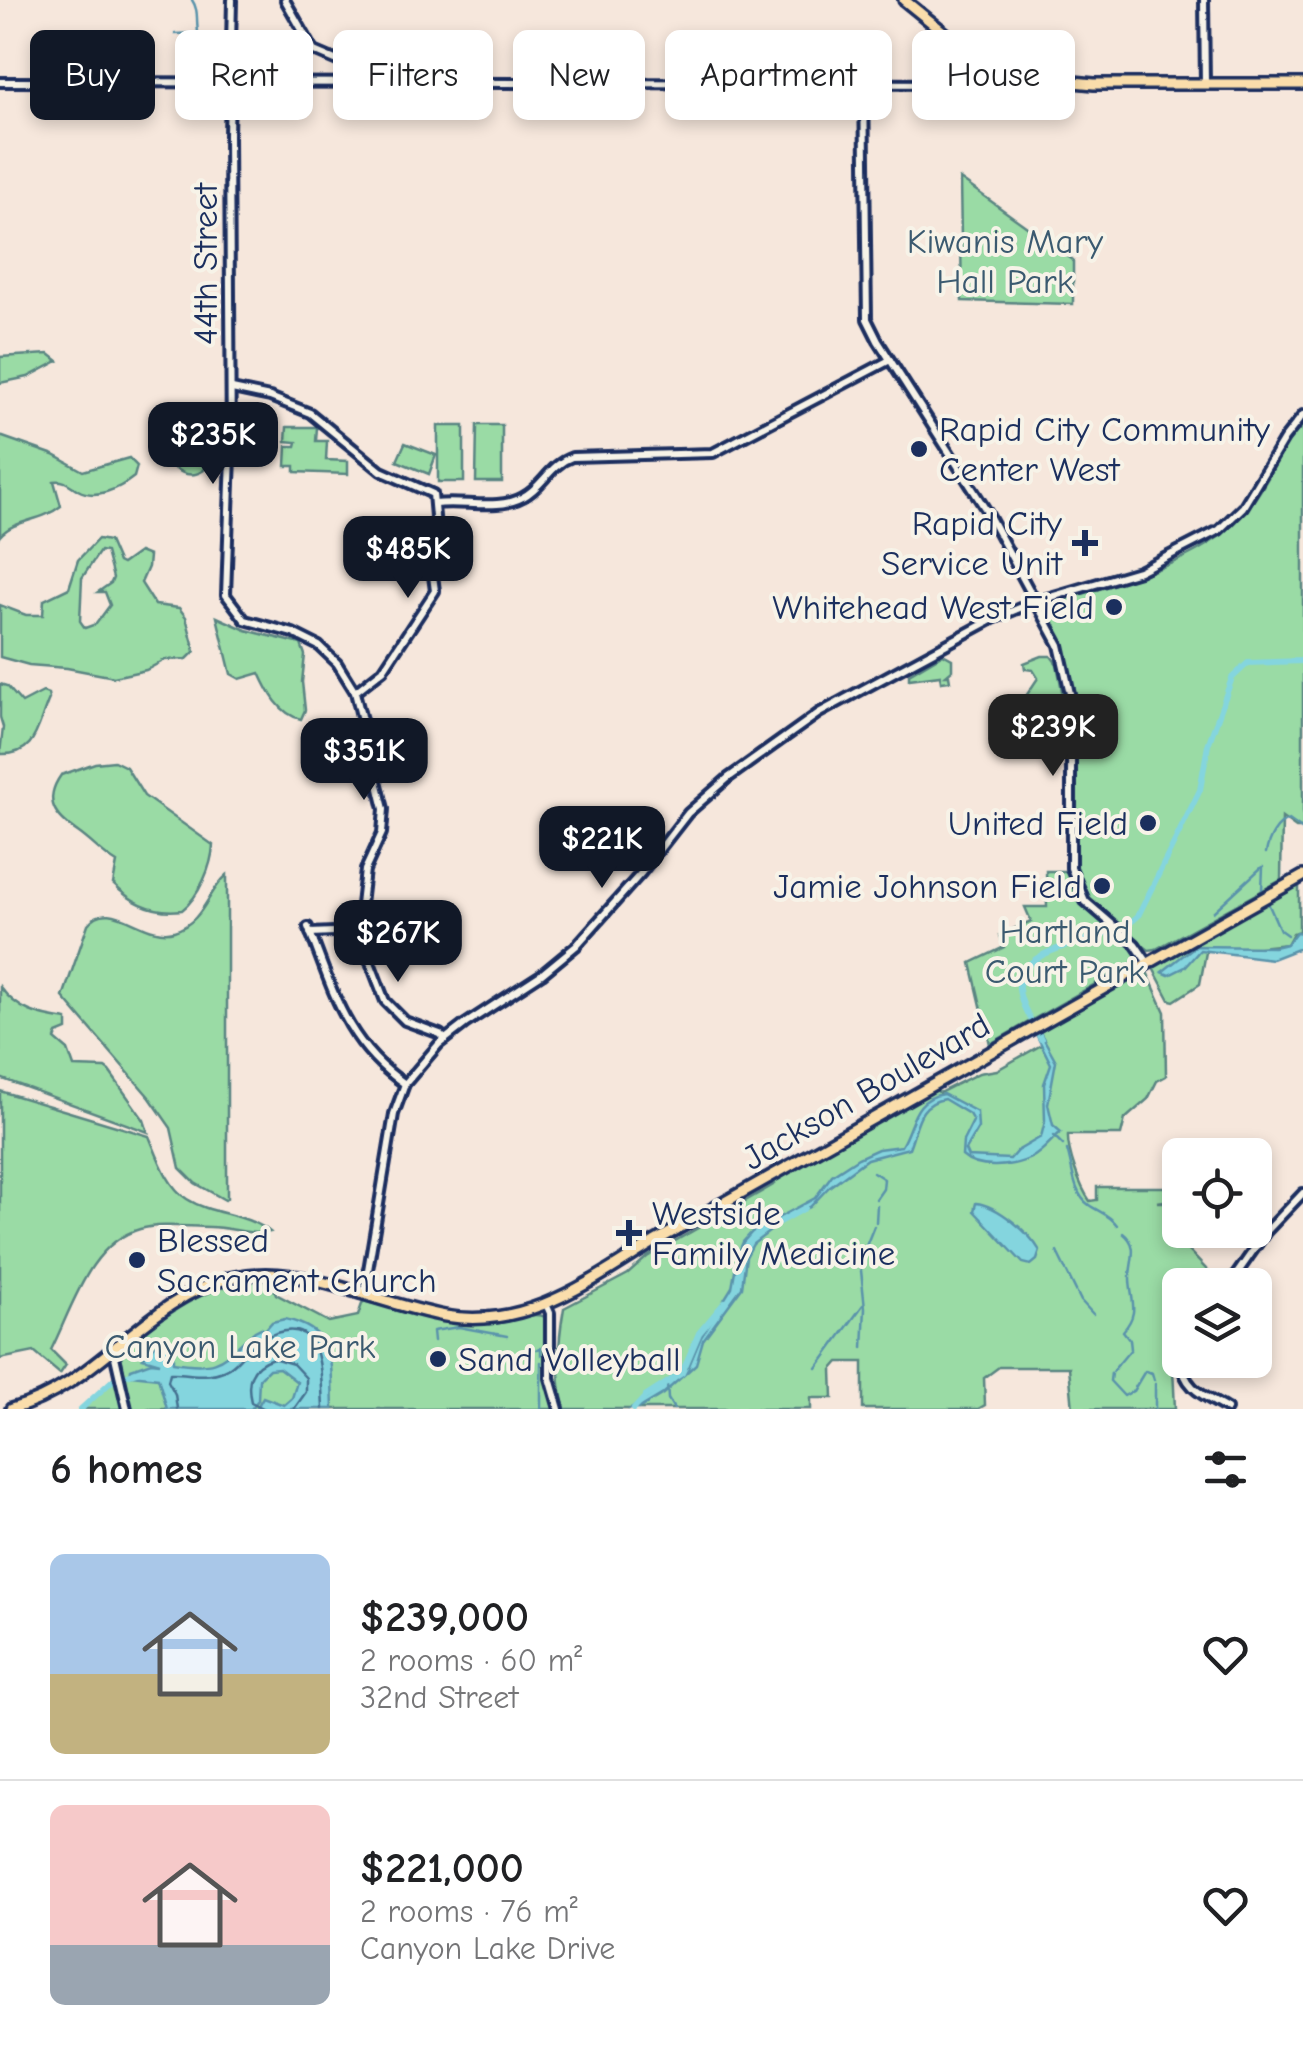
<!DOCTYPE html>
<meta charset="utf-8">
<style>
body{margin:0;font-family:"Comic Neue",sans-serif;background:#f6f6f6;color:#202124;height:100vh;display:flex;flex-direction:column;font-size:38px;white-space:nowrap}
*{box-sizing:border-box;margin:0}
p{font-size:32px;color:#757577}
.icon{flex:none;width:55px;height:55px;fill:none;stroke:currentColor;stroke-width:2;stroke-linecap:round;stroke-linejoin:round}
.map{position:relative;height:1409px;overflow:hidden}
.drawer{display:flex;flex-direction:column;background:#fff;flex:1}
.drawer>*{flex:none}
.guide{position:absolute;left:30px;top:30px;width:1245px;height:90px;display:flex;gap:20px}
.tools{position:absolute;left:1162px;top:1138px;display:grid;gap:20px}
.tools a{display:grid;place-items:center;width:110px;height:110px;border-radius:15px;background:#fff;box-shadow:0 5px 15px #0003;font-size:50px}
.price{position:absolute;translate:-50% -85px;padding:0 22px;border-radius:20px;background:#111827;color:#fff;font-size:32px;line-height:65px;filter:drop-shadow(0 2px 5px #0008)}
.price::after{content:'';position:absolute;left:50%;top:60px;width:30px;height:22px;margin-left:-15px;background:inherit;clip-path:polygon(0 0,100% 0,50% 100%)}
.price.current{background:#222;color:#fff}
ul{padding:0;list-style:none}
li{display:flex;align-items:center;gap:30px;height:250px;padding:0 50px}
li+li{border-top:2px solid #e0e0e0}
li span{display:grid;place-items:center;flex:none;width:280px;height:200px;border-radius:15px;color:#555}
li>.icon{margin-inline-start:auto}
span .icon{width:120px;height:120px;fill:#fffc;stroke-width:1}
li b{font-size:42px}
h2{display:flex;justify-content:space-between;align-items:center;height:120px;padding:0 50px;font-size:42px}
.chip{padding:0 35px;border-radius:15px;background:#fff;box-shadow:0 5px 15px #0003;font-size:35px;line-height:90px}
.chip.current{background:#111827;color:#fff}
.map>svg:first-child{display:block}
</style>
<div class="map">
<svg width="1303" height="1409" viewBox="0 0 1303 1409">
<rect width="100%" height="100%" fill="#f6e7dc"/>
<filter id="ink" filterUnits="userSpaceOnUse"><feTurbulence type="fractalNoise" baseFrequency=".01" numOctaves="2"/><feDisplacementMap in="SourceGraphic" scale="20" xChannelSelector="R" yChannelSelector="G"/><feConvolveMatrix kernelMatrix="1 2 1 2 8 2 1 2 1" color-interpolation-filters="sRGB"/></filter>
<g filter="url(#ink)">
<g fill="#9adba5" stroke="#5a8582" stroke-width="2.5" fill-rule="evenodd">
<path d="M960 179 1073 260V304L962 301Z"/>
<path d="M49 354 58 361 28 377 0 383V357Z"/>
<path d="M1303 421V828H1296L1282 818 1281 880 1156 949 1149 950 1095 909 1084 893 1075 873 1073 686 1064 648 1044 605C1103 588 1198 565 1240 518 1266 490 1279 450 1303 421Z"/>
<path d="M477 425H502V482H476Z"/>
<rect x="438" y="426" width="26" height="56"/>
<path d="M287 427H317L316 441H327L326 460 348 461V474L295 472V466H286L287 446H296L297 442 286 441Z"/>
<path d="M0 436 54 455 83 471 129 458 137 466 134 477C119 489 95 500 78 490 68 484 66 480 54 481L61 506C41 522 15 519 0 536Z"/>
<path d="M405 443 436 455 429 474 397 461Z"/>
<path d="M189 446 208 453 204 470C194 477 183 475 173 467L175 456Z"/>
<path d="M98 539 109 541 118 562 122 564 139 552 149 556 148 567 141 583 155 605 179 608 186 617 195 651 187 659 165 660 146 670 114 677 67 668 29 665 0 657V605L26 615H43L44 600 69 588 78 560ZM100 551 106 552 113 578 111 583 98 592H105L110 605 96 624 85 628 80 621 82 578Z"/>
<path d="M217 617 246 630 301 644 305 655 302 682 305 710 301 719C280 715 268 691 260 673L240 679 231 674Z"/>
<path d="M943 654 952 659V670L946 675H949L950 681 941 682 940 675 909 679V674Z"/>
<path d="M1042 656H1051L1057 664 1063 696 1047 707 1028 708 1026 696 1038 678 1033 670 1025 669 1024 663Z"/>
<path d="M0 684 7 686 22 703 43 692 48 694 49 699C37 726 37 756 0 754L3 727 0 717Z"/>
<path d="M114 761 126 767 144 796 213 845C212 866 199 897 182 910 154 914 132 903 113 884L117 863C102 854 93 843 79 833 56 817 42 802 61 775L95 763Z"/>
<path d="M1046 871H1068C1083 921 1118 921 1139 959L990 1044 971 963 1004 947 1000 935 1031 921 1025 907H1047Z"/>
<path d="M227 875V1198L225 1200 195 1183 180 1168 171 1128 150 1098 63 997 88 924C111 895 144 940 174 931 204 922 207 892 227 875Z"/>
<path d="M1299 883V931L1293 933 1287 944 1251 948 1207 947 1200 984 1174 1001 1170 1000 1152 966Z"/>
<path d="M1147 972 1165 1012 1166 1076 1157 1081 1148 1099 1125 1119 1121 1135H1068C1067 1151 1080 1187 1090 1201L1097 1200V1187H1178V1199L1157 1202H1176V1237L1221 1285H1180V1319L1172 1347 1175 1409H1073L1069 1367H999L984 1378 985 1405 978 1409H863V1362H839L832 1370 833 1398H811V1409H565C555 1376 558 1341 564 1308L628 1274 647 1257 775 1184 773 1180 936 1088 939 1093 979 1073 997 1070 1043 1044 1037 1032Z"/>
<path d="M0 987C18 1011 39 1016 67 1020V1030L57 1034 55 1039 68 1050 74 1067 105 1068 109 1071 144 1120 148 1132 0 1078Z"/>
<path d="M0 1091 149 1136C158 1157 167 1186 187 1199 212 1215 246 1213 270 1232 252 1236 230 1227 210 1227 188 1227 161 1223 140 1229 89 1243 72 1309 51 1350L66 1365 60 1374 34 1352 0 1359Z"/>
<path d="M256 1280H271L276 1294 329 1322 358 1316 363 1301C405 1312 447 1323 491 1324 509 1324 528 1310 546 1317L547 1378 554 1409H131L120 1351C163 1317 200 1287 256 1280Z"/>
<path d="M114 1379 125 1391 127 1409H81Z"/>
</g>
<g fill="#84d5de" stroke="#5a93ab" stroke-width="2.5">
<path d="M1296 932 1303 933 1300 948 1272 959 1200 950 1185 967 1169 975 1162 972 1195 946 1274 947 1287 944Z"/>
<path d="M1040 1032 1056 1061 1048 1104 1053 1125 1061 1132C1051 1140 1043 1152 1031 1158 1012 1167 978 1171 962 1156L963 1141 973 1121 969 1114 944 1099C917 1104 918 1126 909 1148L867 1159 829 1187 810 1207 787 1218 753 1244 746 1257 742 1287 703 1340 696 1364 663 1394 638 1409H631L688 1368 701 1337 732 1287 738 1254 743 1242 752 1232 815 1198 832 1175 858 1158 878 1149 901 1146C914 1125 912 1099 943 1094L977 1112 978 1128 965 1150 968 1157 1010 1159 1017 1151 1041 1137 1045 1121 1044 1084 1051 1064 1036 1034Z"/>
<path d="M976 1203C997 1205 1030 1233 1040 1251L1037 1260 1031 1265 1023 1263 974 1211Z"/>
<path d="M285 1319C336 1330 331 1361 333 1409H256L263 1397 284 1405 292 1398 297 1382 279 1368 269 1369 259 1379 258 1400 251 1409H167L158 1378 130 1375 131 1369 151 1362 160 1363 143 1358 155 1345H173V1362C220 1370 221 1360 255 1331L261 1328 265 1330 272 1322Z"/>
</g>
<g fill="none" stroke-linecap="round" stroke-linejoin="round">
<g stroke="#457191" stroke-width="2.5">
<path d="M177 1409 175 1394 168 1381 170 1373C188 1372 204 1379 223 1371 237 1366 245 1349 258 1341 321 1307 321 1362 323 1409"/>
<path d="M265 1409 251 1402C246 1381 250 1365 273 1358L293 1364 306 1378V1392L294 1409"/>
</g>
<g stroke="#5a93ab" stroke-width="2.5">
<path d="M192 0C199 10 196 20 198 32 201 46 209 58 218 69"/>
<path d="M175 34 198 33"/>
<path d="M1266 853C1268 841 1276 823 1289 820L1303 830"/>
<path d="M1262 890 1263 867"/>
<path d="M1268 903 1280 930 1287 935"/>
<path d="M1213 912 1262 867"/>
<path d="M1054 1136 1063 1145"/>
<path d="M1067 1150C1073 1168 1073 1194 1089 1205 1099 1212 1109 1214 1117 1225"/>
<path d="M873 1172 884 1179 883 1189 876 1199"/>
<path d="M876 1222 877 1205"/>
<path d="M1123 1233C1140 1246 1130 1260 1130 1278 1130 1300 1141 1311 1123 1331L1130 1340 1131 1349 1111 1373 1110 1381 1124 1396 1133 1391 1145 1371 1152 1373 1154 1380"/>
<path d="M1057 1252 1081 1301 1093 1314"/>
<path d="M434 1341 433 1331 459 1327 507 1336"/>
<path d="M863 1348 865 1308 860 1261 874 1226"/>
<path d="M537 1349 541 1348V1355"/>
<path d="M817 1368 863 1305"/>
<path d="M667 1384 668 1399 674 1409"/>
<path d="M541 1409V1362"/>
<path d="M1155 1409V1384"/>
</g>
<g stroke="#84d5de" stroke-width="6">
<path d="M1041 1039C1033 1023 1021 1007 1019 989 1016 941 1112 944 1138 916L1200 790 1208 745 1232 678 1248 663 1303 661"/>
<path d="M776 1224 805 1208"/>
<path d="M81 1409 114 1379 137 1372"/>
<path d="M634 1409 645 1397 682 1373 699 1333 725 1302"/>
</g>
<defs>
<g id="tertiary">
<path d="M232 0 229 135 231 455 226 595 245 620 293 633 319 646 337 663 355 692 384 809 382 833 365 870 358 931 385 1001 405 1021 440 1034 445 1039"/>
<path d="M285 0 314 51 387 82"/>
<path d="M1204 0 1205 84"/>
<path d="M985 81 1009 69"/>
<path d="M0 82 995 84 1022 76"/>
<path d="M864 83 867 319 878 341 986 510 1059 645 1071 698V868L1085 901 1135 944 1148 963"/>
<path d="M232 389 270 397 310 413 381 471 433 494 436 528 431 560 435 591 383 670 355 692"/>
<path d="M435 504C463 500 498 511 523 497 543 487 549 465 572 457L713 453 890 360"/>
<path d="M308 927C333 990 345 1043 405 1084"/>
<path d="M310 933 358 931"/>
<path d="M1229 1285 1266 1232 1303 1193"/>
<path d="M364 1294 394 1114 405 1084 439 1044 465 1024 542 974 576 946 642 872 688 813 728 778 819 713 993 619 1037 601 1139 571 1219 530 1243 507 1284 439 1303 415"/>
<path d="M546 1304 550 1313V1378L559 1409"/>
<path d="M113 1348 127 1409"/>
<path d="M1181 1360C1183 1389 1205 1396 1227 1409"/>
</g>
<g id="primary">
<path d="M904 0 967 51 993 64 1033 78 1094 84H1303"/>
<path d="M11 1409C97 1387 144 1299 230 1278 272 1268 310 1278 350 1290 381 1299 413 1310 445 1316 526 1330 589 1282 654 1242L1303 876"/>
</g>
</defs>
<use href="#tertiary" stroke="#1b2f5e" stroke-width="14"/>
<use href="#primary" stroke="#1b2f5e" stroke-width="16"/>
<use href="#tertiary" stroke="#f7f3e8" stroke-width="6"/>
<use href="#primary" stroke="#faddab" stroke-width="9"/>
</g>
</g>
<g fill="#1b2f5e" stroke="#f7f3e8" stroke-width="4">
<circle cx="919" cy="449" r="10"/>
<path d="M1080 528h10v10h10v10h-10v10h-10v-10h-10v-10h10z"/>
<circle cx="1114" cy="607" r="10"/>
<circle cx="1148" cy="823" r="10"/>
<circle cx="1102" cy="886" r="10"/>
<path d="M624 1218h10v10h10v10h-10v10h-10v-10h-10v-10h10z"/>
<circle cx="137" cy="1260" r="10"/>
<circle cx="438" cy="1359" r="10"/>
</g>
<g text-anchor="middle" stroke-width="8" stroke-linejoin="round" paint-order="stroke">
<g font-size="35" fill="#3b5a70" stroke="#f7f3e8">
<text x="1005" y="253">Kiwanis Mary<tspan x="1005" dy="40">Hall Park</tspan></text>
<text x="1065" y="943">Hartland<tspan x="1065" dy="40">Court Park</tspan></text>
<text x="240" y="1358">Canyon Lake Park</text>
</g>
<g font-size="35" fill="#1b2f5e" stroke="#f7f3e8">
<text transform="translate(205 264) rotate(-90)" y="12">44th Street</text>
<text transform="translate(866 1091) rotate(-30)" y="12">Jackson Boulevard</text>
</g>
<g font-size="35" fill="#1b2f5e" stroke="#f7f3e8" text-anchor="start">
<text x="939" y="441">Rapid City Community<tspan x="939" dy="40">Center West</tspan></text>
<text x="1062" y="535" text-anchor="end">Rapid City<tspan x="1062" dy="40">Service Unit</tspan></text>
<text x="1094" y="619" text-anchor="end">Whitehead West Field</text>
<text x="1128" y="835" text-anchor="end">United Field</text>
<text x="1082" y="898" text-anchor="end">Jamie Johnson Field</text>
<text x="652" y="1225">Westside<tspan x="652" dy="40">Family Medicine</tspan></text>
<text x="157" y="1252">Blessed<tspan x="157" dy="40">Sacrament Church</tspan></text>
<text x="458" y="1371">Sand Volleyball</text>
</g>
</g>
</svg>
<div class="tools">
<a><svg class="icon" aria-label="locate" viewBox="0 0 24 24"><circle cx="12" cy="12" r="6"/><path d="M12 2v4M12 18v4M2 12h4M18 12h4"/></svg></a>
<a><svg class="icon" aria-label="layers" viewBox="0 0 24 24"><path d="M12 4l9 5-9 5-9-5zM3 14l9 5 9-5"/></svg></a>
</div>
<b class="price" style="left:213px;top:487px">$235K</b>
<b class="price" style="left:408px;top:601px">$485K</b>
<b class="price current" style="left:1053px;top:779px">$239K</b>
<b class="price" style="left:364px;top:803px">$351K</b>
<b class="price" style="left:602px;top:891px">$221K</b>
<b class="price" style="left:398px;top:985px">$267K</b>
<div class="guide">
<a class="chip current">Buy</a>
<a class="chip">Rent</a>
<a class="chip">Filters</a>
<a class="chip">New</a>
<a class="chip">Apartment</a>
<a class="chip">House</a>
</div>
</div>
<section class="drawer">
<h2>6 homes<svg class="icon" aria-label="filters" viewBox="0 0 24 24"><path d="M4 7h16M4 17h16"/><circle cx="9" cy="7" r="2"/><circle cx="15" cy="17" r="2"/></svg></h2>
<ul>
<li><span style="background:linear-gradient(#a9c7e8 60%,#c2b280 0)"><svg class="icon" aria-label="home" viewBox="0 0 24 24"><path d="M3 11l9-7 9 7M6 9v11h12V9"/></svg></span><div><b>$239,000</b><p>2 rooms · 60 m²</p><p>32nd Street</p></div><svg class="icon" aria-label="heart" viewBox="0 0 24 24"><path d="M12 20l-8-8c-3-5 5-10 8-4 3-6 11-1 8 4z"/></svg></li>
<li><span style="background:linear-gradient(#f6c9c9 70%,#9aa5b1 0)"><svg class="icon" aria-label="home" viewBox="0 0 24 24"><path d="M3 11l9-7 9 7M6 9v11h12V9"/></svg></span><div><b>$221,000</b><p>2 rooms · 76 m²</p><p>Canyon Lake Drive</p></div><svg class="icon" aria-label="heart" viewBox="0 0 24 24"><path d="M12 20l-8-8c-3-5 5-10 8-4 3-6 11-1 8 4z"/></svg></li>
</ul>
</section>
